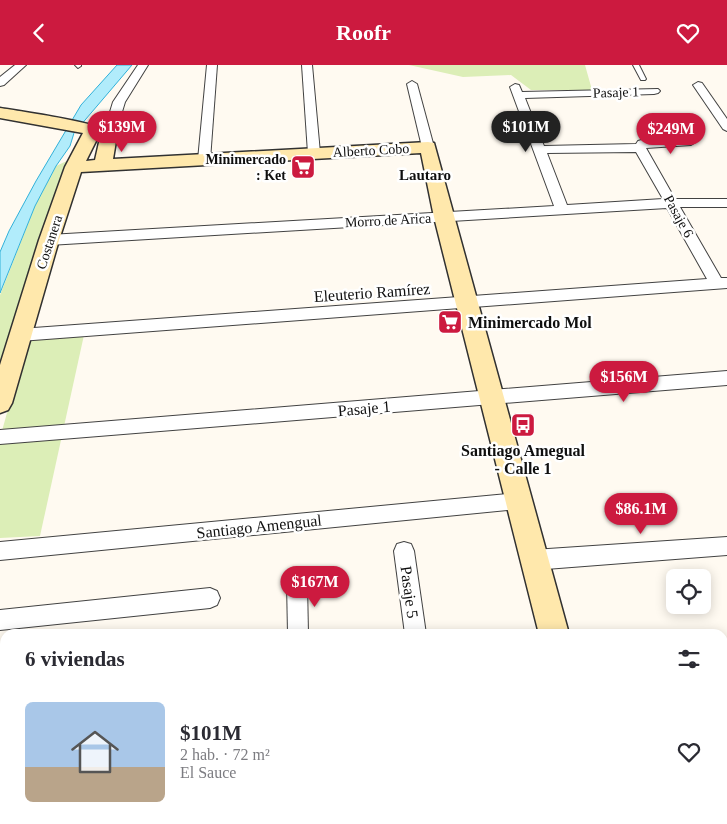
<!DOCTYPE html>
<html lang="es">
<meta charset="utf-8">
<style>
body{margin:0;font-family:"Times New Roman",serif;background:#f7f7f7;color:#2b2b33;height:100vh;display:flex;flex-direction:column;font-size:19px;white-space:nowrap}
*{box-sizing:border-box;margin:0}
p{font-size:16px;color:#7c7c81}
.icon{flex:none;width:28px;height:28px;fill:none;stroke:currentColor;stroke-width:2;stroke-linecap:round;stroke-linejoin:round}
.map{position:relative;flex:1;overflow:hidden}
.sheet{position:absolute;left:0px;top:564px;width:728px;height:196px;display:flex;flex-direction:column;background:#fff;border-radius:15px 15px 0 0;box-shadow:0 2px 12px #0003}
.sheet>*{flex:none}
.buttons{position:absolute;left:666px;top:504px;display:grid;gap:10px}
.buttons a{display:grid;place-items:center;width:45px;height:45px;border-radius:8px;background:#fff;box-shadow:0 2px 12px #0003;font-size:25px}
.price{position:absolute;translate:-50% -42px;padding:0 11px;border-radius:18px;background:#cc1a3f;color:#fff;font-size:16px;line-height:32px;filter:drop-shadow(0 1px 2px #0008)}
.price::after{content:'';position:absolute;left:50%;top:30px;width:15px;height:11px;margin-left:-8px;background:inherit;clip-path:polygon(0 0,100% 0,50% 100%)}
.price.current{background:#222;color:#fff}
ul{padding:0;list-style:none}
li{display:flex;align-items:center;gap:15px;height:125px;padding:0 25px}
li span{display:grid;place-items:center;flex:none;width:140px;height:100px;border-radius:8px;color:#555}
li>.icon{margin-inline-start:auto}
span .icon{width:60px;height:60px;fill:#fffc;stroke-width:1}
li b{font-size:21px}
h2{display:flex;justify-content:space-between;align-items:center;height:60px;padding:0 25px;font-size:21px}
header{display:flex;justify-content:space-between;align-items:center;height:65px;padding:0 25px;background:#cc1a3f;color:#fff;font-size:22px;font-weight:700}
.map>svg:first-child{display:block}
</style>
<header><svg class="icon" aria-label="back" viewBox="0 0 24 24"><path d="M15 5l-7 7 7 7"/></svg>Roofr<svg class="icon" aria-label="heart" viewBox="0 0 24 24"><path d="M12 20l-8-8c-3-5 5-10 8-4 3-6 11-1 8 4z"/></svg></header>
<div class="map">
<svg width="727" height="759" viewBox="0 0 727 759">
<rect width="100%" height="100%" fill="#fffaf1"/>
<g fill="#dceeb7">
<path d="M409 0H585L592 25H531L511 10 463 12Z"/>
<path d="M69 95 0 307V230L35 141 56 101Z"/>
<path d="M84 270 40 471 0 473V373L27 276Z"/>
</g>
<path fill="#b1ecfb" stroke="#31b1d9" d="M117 0H132L74 68 70 81 56 101 35 141 0 228V187L9 166 36 116 81 40Z"/>
<g fill="none" stroke-linecap="round" stroke-linejoin="round">
<defs>
<g id="lane">
<path d="M75 0H81V1L78 3Z"/>
<path d="M633 0H639L646 14 645 15H641Z"/>
</g>
<g id="street">
<path d="M15 0H26L4 20 0 21V12Z"/>
<path d="M138 0H148L125 37 115 70 113 73H105L103 70 113 37Z"/>
<path d="M207 0H217L210 95 204 99 198 95Z"/>
<path d="M302 0H312L320 88 314 92 308 88Z"/>
<path d="M412 16 417 19 434 82 432 85 428 86 422 82 407 19Z"/>
<path d="M698 17 702 18 727 54V66L723 64 693 20Z"/>
<path d="M515 19 519 20 522 27 658 24 660 26 658 28 654 29 525 33 544 81 636 79 638 76 645 74 695 73 697 76 691 80 646 83 675 134H727V142H680L721 213H727V223L20 276 15 274 12 270 15 266 20 264 707 214 667 143 49 180 44 178 42 175 44 172 49 170 554 141 510 22ZM636 87 663 134 567 140 547 88Z"/>
<path d="M727 306V320L0 379V365Z"/>
<path d="M518 428 525 430 527 436 525 442 518 444 0 495V477Z"/>
<path d="M727 472V490L533 505 526 502 523 495 526 488 533 485Z"/>
<path d="M404 477 411 479 414 486 426 569H405L394 486 397 479Z"/>
<path d="M297 508 304 511 307 518 308 569H288L287 518 290 511Z"/>
<path d="M210 523 217 526 220 533 217 540 210 543 0 565V545Z"/>
<path d="M727 577V599L722 600V578Z"/>
<path d="M722 633 727 635V666L722 664Z"/>
<rect x="29" y="755" width="24" height="4"/>
<rect x="170" y="755" width="24" height="4"/>
<rect x="308" y="755" width="24" height="4"/>
<path d="M446 755H470L471 759H447Z"/>
</g>
<g id="secondary">
<path d="M0 43C19 46 110 59 117 70L113 94 428 77 434 78 569 569H539L434 152 421 88 81 107 59 175 12 338 8 345 0 348V300L39 175 65 102 83 68 0 53ZM98 72 100 73 95 95 86 96Z"/>
<path d="M5 730V755H19L17 759H0V731Z"/>
<path d="M600 755H634L635 759H601Z"/>
</g>
</defs>
<use href="#lane" stroke="#424242" stroke-width="2"/>
<use href="#street" stroke="#424242" stroke-width="2"/>
<use href="#secondary" stroke="#313131" stroke-width="3"/>
<use href="#lane" fill="#fff" fill-rule="evenodd"/>
<use href="#street" fill="#fff" fill-rule="evenodd"/>
<use href="#secondary" fill="#ffe8ac" fill-rule="evenodd"/>
</g>
<defs>
<symbol id="supermarket-square" viewBox="-11 -11 22 22"><rect x="-9" y="-9" width="18" height="18" rx="4" fill="#cc1a3f" stroke="#fff"/><path d="M-6-5.5h2.5l.6 2H6L4.5 2H-2.5L-4.4-4H-6ZM-1.5 3.2a1.3 1.3 0 1 0 .1 0ZM3 3.2a1.3 1.3 0 1 0 .1 0Z" fill="#fff"/></symbol>
<symbol id="bus-square" viewBox="-11 -11 22 22"><rect x="-9" y="-9" width="18" height="18" rx="4" fill="#cc1a3f" stroke="#fff"/><path d="M-5-6H5V4H4V6H2V4H-2V6H-4V4H-5ZM-3.5-4V0h7V-4ZM-3.5 1.2v1.5H-2V1.2ZM2 1.2v1.5H3.5V1.2Z" fill="#fff"/></symbol>
</defs>
<g fill-rule="evenodd">
<use href="#supermarket-square" x="289" y="88" width="28" height="28"/>
<use href="#supermarket-square" x="436" y="243" width="28" height="28"/>
<use href="#bus-square" x="509" y="346" width="28" height="28"/>
</g>
<g text-anchor="middle" stroke-width="5" stroke-linejoin="round" paint-order="stroke">
<g font-size="14" fill="#0f0f0f" stroke="#fff">
<text transform="translate(616 27) rotate(-2)" y="5">Pasaje 1</text>
<text transform="translate(371 85) rotate(-3)" y="5">Alberto Cobo</text>
<text transform="translate(679 151) rotate(61)" y="5">Pasaje 6</text>
<text transform="translate(388 155) rotate(-3)" y="5">Morro de Arica</text>
<text transform="translate(49 177) rotate(-72)" y="5">Costanera</text>
</g>
<g font-size="14" font-weight="bold" fill="#0f0f0f" stroke="#fff" text-anchor="end">
<text x="286" y="99">Minimercado<tspan x="286" dy="16">: Ket</tspan></text>
</g>
<g font-size="15" font-weight="bold" fill="#0f0f0f" stroke="#fff">
<text x="425" y="115">Lautaro</text>
</g>
<g font-size="16" fill="#0f0f0f" stroke="#fff">
<text transform="translate(372 227) rotate(-4)" y="6">Eleuterio Ramírez</text>
<text transform="translate(364 343) rotate(-5)" y="6">Pasaje 1</text>
<text transform="translate(259 461) rotate(-6)" y="6">Santiago Amengual</text>
<text transform="translate(410 527) rotate(82)" y="6">Pasaje 5</text>
</g>
<g font-size="16" font-weight="bold" fill="#0f0f0f" stroke="#fff" text-anchor="start">
<text x="468" y="263">Minimercado Mol</text>
<text x="523" y="391" text-anchor="middle">Santiago Amegual<tspan x="523" dy="18">- Calle 1</tspan></text>
</g>
</g>
</svg>
<div class="buttons">
<a><svg class="icon" aria-label="locate" viewBox="0 0 24 24"><circle cx="12" cy="12" r="6"/><path d="M12 2v4M12 18v4M2 12h4M18 12h4"/></svg></a>
</div>
<b class="price" style="left:122px;top:88px">$139M</b>
<b class="price current" style="left:526px;top:88px">$101M</b>
<b class="price" style="left:671px;top:90px">$249M</b>
<b class="price" style="left:624px;top:338px">$156M</b>
<b class="price" style="left:641px;top:470px">$86.1M</b>
<b class="price" style="left:315px;top:543px">$167M</b>
<section class="sheet">
<h2>6 viviendas<svg class="icon" aria-label="filters" viewBox="0 0 24 24"><path d="M4 7h16M4 17h16"/><circle cx="9" cy="7" r="2"/><circle cx="15" cy="17" r="2"/></svg></h2>
<ul>
<li><span style="background:linear-gradient(#a9c7e8 65%,#b9a48a 0)"><svg class="icon" aria-label="home" viewBox="0 0 24 24"><path d="M3 11l9-7 9 7M6 9v11h12V9"/></svg></span><div><b>$101M</b><p>2 hab. · 72 m²</p><p>El Sauce</p></div><svg class="icon" aria-label="heart" viewBox="0 0 24 24"><path d="M12 20l-8-8c-3-5 5-10 8-4 3-6 11-1 8 4z"/></svg></li>
</ul>
</section>
</div>
